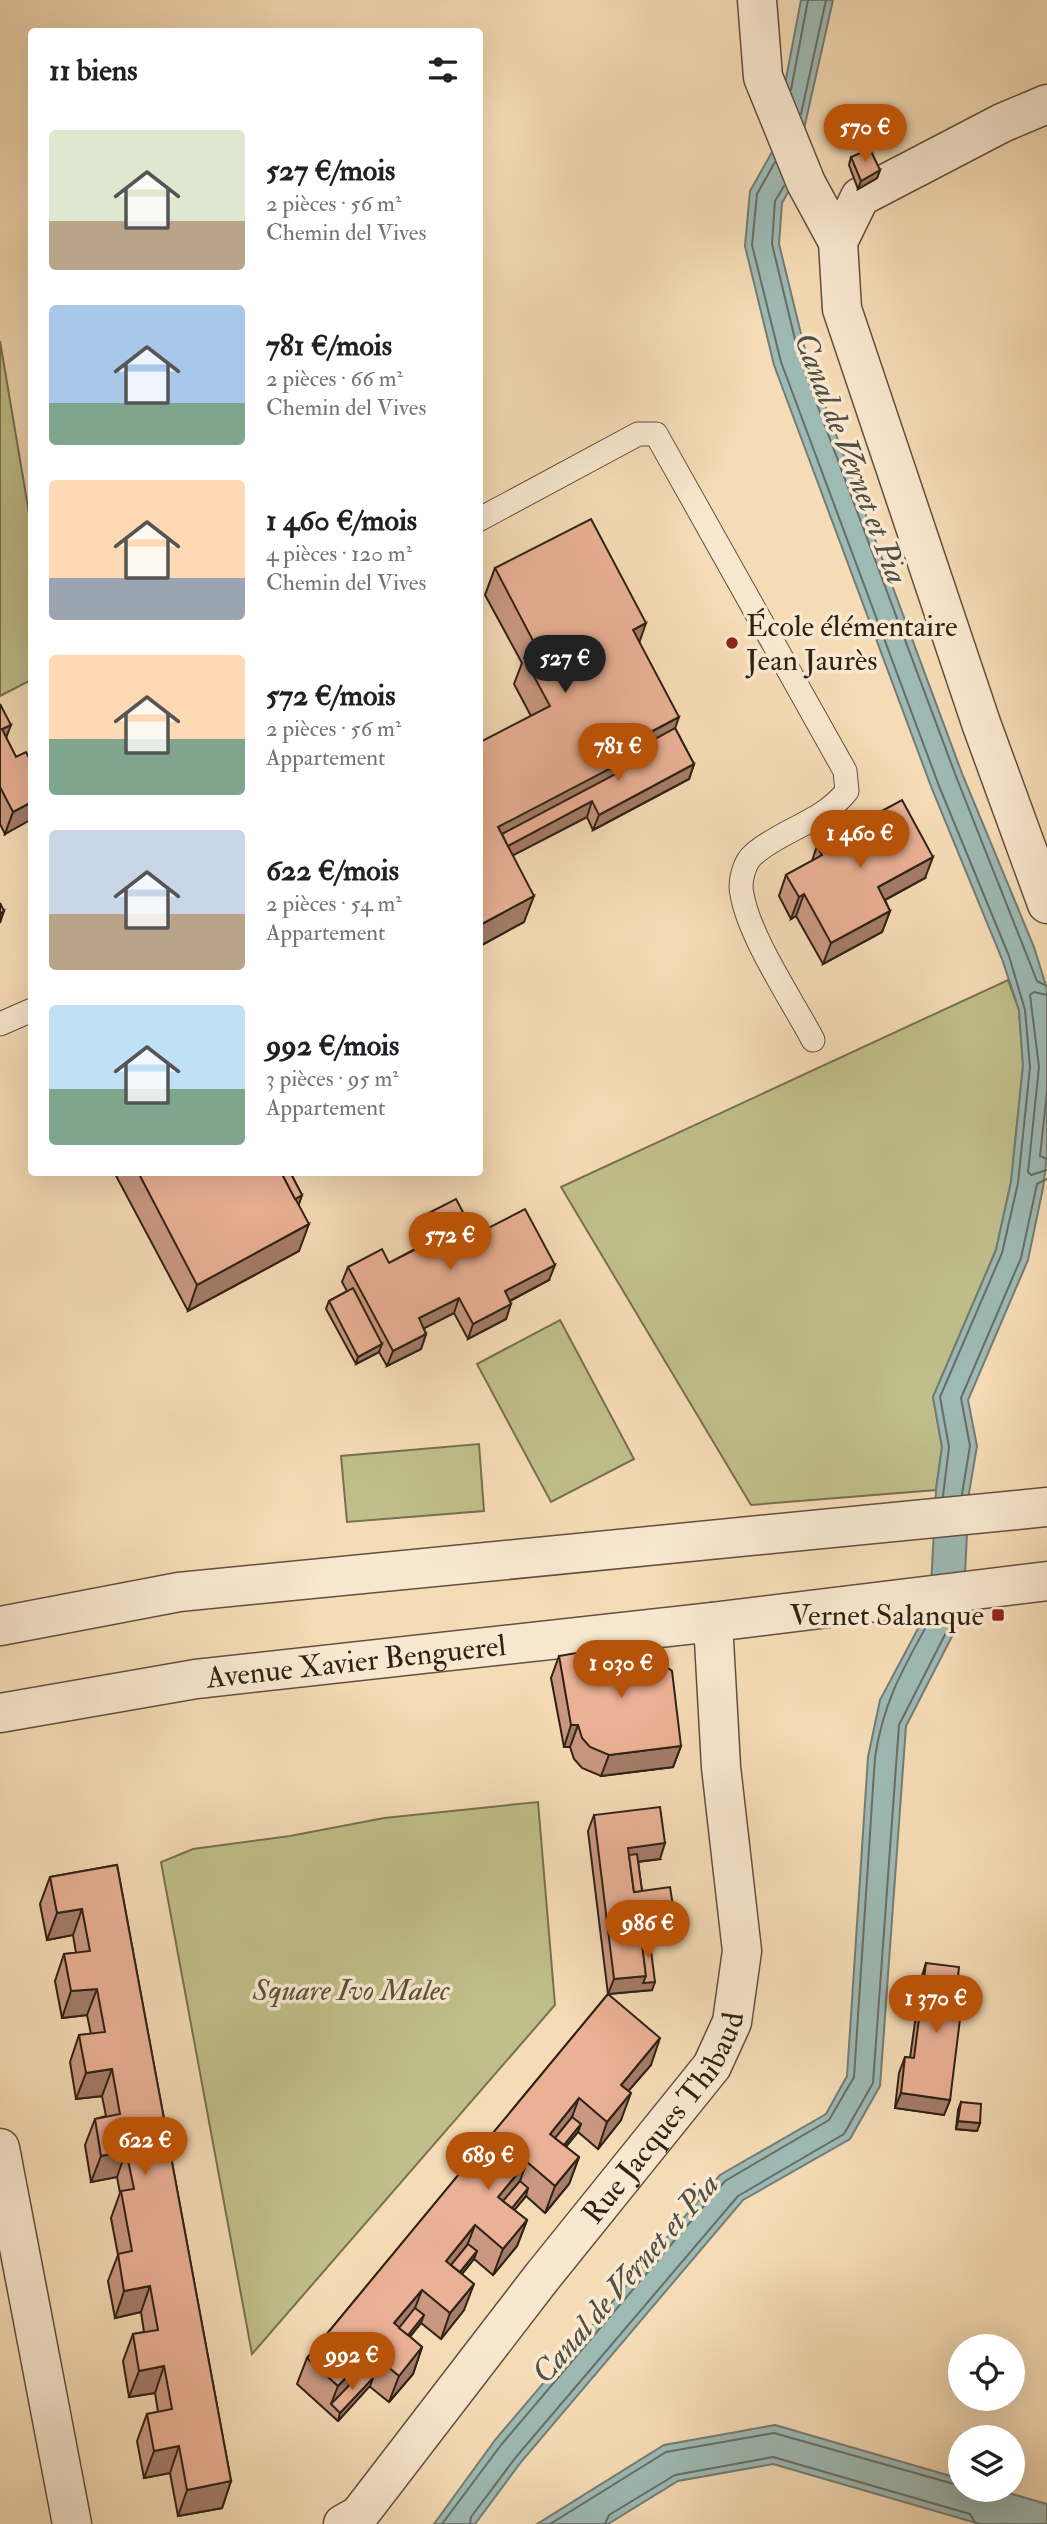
<!DOCTYPE html>
<html lang="fr">
<meta charset="utf-8">
<style>
body{margin:0;font-family:"IM FELL Double Pica",serif;background:#f2f2f2;color:#202124;height:100vh;display:flex;flex-direction:column;font-size:26px;white-space:nowrap}
*{box-sizing:border-box;margin:0}
p{font-size:23px;color:#757577}
.icon{flex:none;width:38px;height:38px;fill:none;stroke:currentColor;stroke-width:2;stroke-linecap:round;stroke-linejoin:round}
.map{position:relative;flex:1;overflow:hidden}
.details{position:absolute;left:28px;top:28px;width:455px;height:1148px;display:flex;flex-direction:column;background:#fff;border-radius:7px;box-shadow:0 7px 28px #0002}
.details>*{flex:none}
.fabs{position:absolute;left:948px;top:2334px;display:grid;gap:14px}
.fabs a{display:grid;place-items:center;width:77px;height:77px;border-radius:50%;background:#fff;box-shadow:0 7px 28px #0002;font-size:35px}
.price{position:absolute;translate:-50% -60px;padding:0 16px;border-radius:24px;background:#b45309;color:#fff;font-size:23px;line-height:46px;filter:drop-shadow(0 2px 4px #0008)}
.price::after{content:'';position:absolute;left:50%;top:42px;width:21px;height:16px;margin-left:-10px;background:inherit;clip-path:polygon(0 0,100% 0,50% 100%)}
.price.current{background:#222;color:#fff}
ul{padding:0;list-style:none}
li{display:flex;align-items:center;gap:21px;height:175px;padding:0 21px}
li span{display:grid;place-items:center;flex:none;width:196px;height:140px;border-radius:7px;color:#555}
li>.icon{margin-inline-start:auto}
span .icon{width:84px;height:84px;fill:#fffc;stroke-width:1}
li b{font-size:30px}
h2{display:flex;justify-content:space-between;align-items:center;height:84px;padding:0 21px;font-size:30px}
.map>svg:first-child{display:block}
</style>
<div class="map">
<svg width="1047" height="2524" viewBox="0 0 1047 2524">
<rect width="100%" height="100%" fill="#f6dcb6"/>
<filter id="stains"><feTurbulence type="fractalNoise" baseFrequency=".00286" numOctaves="4"/><feColorMatrix values="0 0 0 0 .2 0 0 0 0 .09 0 0 0 0 .02 0 0 0 .5 -.17"/></filter>
<radialGradient id="worn" r=".72"><stop offset=".6" stop-color="#630" stop-opacity="0"/><stop offset="1" stop-color="#630" stop-opacity=".3"/></radialGradient>
<g fill="#c0bf8b" stroke="#787050" stroke-width="2">
<path d="M0 341 31 525V680L0 696Z"/>
<path d="M1008 980 1019 1010 1023 1066 1011 1182 996 1250 933 1397 942 1447 936 1490 751 1505 561 1187Z"/>
<path d="M560 1320 634 1459 551 1502 477 1364Z"/>
<path d="M479 1444 484 1511 347 1522 341 1456Z"/>
<path d="M538 1802 555 2005 252 2354 161 1862 193 1849 290 1836 384 1818Z"/>
</g>
<g fill="#9ebab5" stroke="#727d75" stroke-width="2">
<path d="M801 0H833L791 187 782 203 779 244 806 354 963 776 1034 947 1047 989V1155L1043 1188 1028 1260 968 1400 977 1446 969 1493 963 1615 906 1726 880 2086 850 2139 743 2200 521 2462 475 2524H434L495 2440 720 2175 826 2114 847 2076 868 1757 880 1700 930 1606 936 1490 942 1447 933 1397 996 1250 1011 1182 1023 1066 1019 1010 1002 959 932 789 774 365 745 246 750 191 772 152Z"/>
<path d="M775 2425 961 2479V2490H998L1047 2504V2524H980L773 2464 678 2481 608 2524H537L664 2445Z"/>
</g>
<g fill="none" stroke-linecap="round" stroke-linejoin="round">
<g stroke="#666e66" stroke-width="2">
<path d="M791 90 808 0"/>
<path d="M801 114 826 0"/>
<path d="M775 162 757 194 752 245 781 362 939 786 1009 956 1025 1010 1030 1067 1018 1183 1002 1253 940 1397 949 1447 943 1496"/>
<path d="M784 186 775 201 772 244 799 356 957 779 1037 981 1047 986"/>
<path d="M1047 995 1034 992 1030 995 1039 1067 1028 1172 1031 1175 1047 1170"/>
<path d="M1047 1091 1040 1156 1047 1159"/>
<path d="M962 1494 970 1446 961 1398 1021 1258 1037 1184 1047 1179"/>
<path d="M442 2524 501 2445 725 2181 829 2120 854 2077 875 1757C884 1699 904 1667 932 1616"/>
<path d="M470 2524 471 2517 516 2457 738 2196 844 2134 873 2083 899 1725 956 1613"/>
<path d="M550 2524 666 2452 774 2433 961 2486"/>
<path d="M605 2524 609 2515 675 2475 773 2457 970 2514 976 2524"/>
</g>
<defs>
<g id="lane">
<path d="M480 519 638 434H656L845 771 847 791C823 822 783 829 754 854 744 862 739 882 742 894 749 937 792 1000 813 1040"/>
<path d="M0 1024 32 1010"/>
</g>
<g id="street">
<path d="M757 0 763 77 806 183 838 242"/>
<path d="M1047 104 1002 123 860 197 838 242 842 309 981 723 1047 904"/>
<path d="M0 1626 179 1592 1047 1507"/>
<path id="s1" d="M0 1713 196 1679 713 1622 1047 1581"/>
<path d="M0 2148 72 2524"/>
<path id="s2" d="M343 2524 359 2515 542 2277 712 2066 732 2022 742 1951 721 1767 713 1622"/>
</g>
</defs>
<use href="#lane" stroke="#61503e" stroke-width="25"/>
<use href="#street" stroke="#61503e" stroke-width="41"/>
<use href="#lane" stroke="#f9e8d0" stroke-width="23"/>
<use href="#street" stroke="#f9e8d0" stroke-width="38"/>
</g>
<g fill="#ca9881" stroke="#2f2216" stroke-width="2">
<path d="M851 157 880 170 877 178 858 189 849 165Z"/>
<path d="M495 568 639 642 675 728 694 764 689 779 593 830 587 817 513 855 524 922 480 946 531 716 514 684 522 663 485 595Z"/>
<path d="M0 704 6 738 16 757 32 763 5 834 0 824Z"/>
<path d="M817 846 925 878 885 900 890 911 882 932 823 964 796 916 791 919 779 896 786 875 812 861Z"/>
<path d="M114 1172H290L302 1195 298 1205 299 1251 188 1311Z"/>
<path d="M417 1219 475 1235 549 1280 510 1301 506 1319 468 1339 454 1313 424 1328 426 1334 421 1349 387 1366 379 1352 356 1364 326 1309 329 1301 347 1291 342 1282 348 1267 389 1263 419 1247 412 1234Z"/>
<path d="M559 1656 681 1746 673 1767 601 1776 582 1768 574 1759 570 1747H564L551 1678Z"/>
<path d="M594 1815 660 1859 638 1862 642 1891 676 1924 671 1939 650 1942 652 1990 608 1994 588 1831Z"/>
<path d="M117 1865 231 2481 222 2508 178 2516 170 2473 144 2478 137 2441 147 2414 158 2412 155 2393 129 2397 123 2361 133 2334 144 2332 141 2312 115 2318 108 2281 118 2255 111 2218 120 2193 117 2177 91 2182 85 2145 95 2119 106 2116 102 2096 76 2099 70 2062 79 2035 91 2034 87 2015 62 2018 55 1981 64 1954 76 1953 73 1935 47 1940 40 1904 50 1877Z"/>
<path d="M926 1963 957 1987 950 2100 944 2115 895 2108 899 2073 905 2057 910 2058 921 1979Z"/>
<path d="M608 1994 651 2065 628 2091 621 2120 598 2149 578 2132 566 2147 579 2157 569 2184 545 2213 526 2196 514 2210 527 2220 517 2246 493 2275 474 2259 462 2274 464 2310 441 2339 421 2323 410 2337 422 2347 413 2374 389 2402 369 2386 338 2421 297 2384 307 2358Z"/>
<path d="M961 2102 980 2123 977 2131 956 2129 958 2110Z"/>
</g>
<g fill="#a47c69" stroke="#2f2216" stroke-width="2">
<path d="M880 170 877 178 858 189 861 181Z"/>
<path d="M646 623 637 649 633 630Z"/>
<path d="M679 717 670 743 622 783 499 848 498 827 626 745Z"/>
<path d="M11 725 3 746 2 729Z"/>
<path d="M694 764 689 779 593 830 599 815Z"/>
<path d="M592 801 587 817 494 865 500 850Z"/>
<path d="M32 802V819L5 834 13 812Z"/>
<path d="M933 857 925 878 870 908 878 887Z"/>
<path d="M804 894 796 916 791 919 799 897Z"/>
<path d="M534 896 524 922 480 946V925Z"/>
<path d="M4 911 0 923V914Z"/>
<path d="M890 911 882 932 823 964 831 943Z"/>
<path d="M302 1195 297 1210 287 1203Z"/>
<path d="M309 1224 299 1251 188 1311 197 1285Z"/>
<path d="M555 1265 549 1280 500 1306 505 1291Z"/>
<path d="M459 1298 454 1313 413 1334 419 1318Z"/>
<path d="M511 1304 506 1319 468 1339 473 1324Z"/>
<path d="M426 1334 421 1349 387 1366 393 1351Z"/>
<path d="M382 1344 379 1352 356 1364 358 1357Z"/>
<path d="M571 1725H578L570 1747H564Z"/>
<path d="M681 1746 673 1767 601 1776 609 1755Z"/>
<path d="M665 1843 660 1859 626 1863 628 1848Z"/>
<path d="M82 1909 73 1935 47 1940 57 1913Z"/>
<path d="M676 1924 671 1939 639 1944 641 1929Z"/>
<path d="M646 1976 655 1982 652 1990 608 1994 614 1979Z"/>
<path d="M97 1989 87 2015 62 2018 71 1991Z"/>
<path d="M660 2038 651 2065 611 2111 621 2085Z"/>
<path d="M112 2069 102 2096 76 2099 86 2073Z"/>
<path d="M631 2093 621 2120 598 2149 607 2122Z"/>
<path d="M901 2093 950 2100 944 2115 895 2108Z"/>
<path d="M579 2098 569 2125 545 2154 550 2134Z"/>
<path d="M958 2121 980 2123 977 2131 956 2129Z"/>
<path d="M581 2124 578 2132 549 2167 552 2160Z"/>
<path d="M126 2151 117 2177 91 2182 101 2156Z"/>
<path d="M579 2157 569 2184 545 2213 555 2186Z"/>
<path d="M527 2162 517 2189 494 2217 498 2197Z"/>
<path d="M528 2188 526 2196 497 2231 500 2223Z"/>
<path d="M527 2220 517 2246 493 2275 503 2249Z"/>
<path d="M475 2225 465 2251 441 2281 446 2261Z"/>
<path d="M477 2251 474 2259 445 2295 448 2287Z"/>
<path d="M474 2284 464 2310 441 2339 450 2313Z"/>
<path d="M150 2286 141 2312 115 2318 124 2291Z"/>
<path d="M422 2290 412 2316 389 2344 394 2323Z"/>
<path d="M424 2315 421 2323 393 2357 396 2349Z"/>
<path d="M422 2347 413 2374 389 2402 399 2376Z"/>
<path d="M370 2352 360 2379 331 2404 338 2386Z"/>
<path d="M164 2366 155 2393 129 2397 139 2371Z"/>
<path d="M373 2378 370 2386 338 2421 340 2413Z"/>
<path d="M179 2446 170 2473 144 2478 154 2451Z"/>
<path d="M231 2481 222 2508 178 2516 187 2490Z"/>
</g>
<g fill="#ebb196" stroke="#2f2216" stroke-width="2">
<path d="M870 149 880 170 861 181 851 157Z"/>
<path d="M591 519 646 623 633 630 679 717 626 745 632 757 498 827 534 896 480 925V742L550 706 524 658 538 650 495 568Z"/>
<path d="M0 704 11 725 2 729 16 757 26 752 32 763V802L13 812 0 787Z"/>
<path d="M675 728 694 764 599 815 592 801 508 846 502 834 627 768 632 757 629 753Z"/>
<path d="M902 800 933 857 878 887 890 911 831 943 804 894 799 897 786 875 822 855 817 846Z"/>
<path d="M0 903 4 911 0 914Z"/>
<path d="M138 1172H281L309 1224 197 1285Z"/>
<path d="M281 1172H290L302 1195 295 1199Z"/>
<path d="M456 1199 475 1235 525 1209 555 1265 505 1291 511 1304 473 1324 459 1298 419 1318 426 1334 393 1351 348 1267 382 1249 389 1263 430 1242 417 1219Z"/>
<path d="M353 1288 382 1344 358 1357 329 1301Z"/>
<path d="M634 1643 672 1671 681 1746 609 1755 590 1747 582 1738 578 1725H571L559 1656Z"/>
<path d="M660 1807 665 1843 628 1848 634 1892 670 1887 676 1924 641 1929 646 1976 614 1979 594 1815Z"/>
<path d="M637 1854 642 1891 634 1892 629 1855Z"/>
<path d="M117 1865 231 2481 187 2490 179 2446 154 2451 147 2414 172 2409 164 2366 139 2371 133 2334 158 2330 150 2286 124 2291 118 2254 132 2251 121 2191 134 2189 126 2151 101 2156 95 2119 120 2114 112 2069 86 2073 79 2035 105 2032 97 1989 71 1991 64 1954 90 1951 82 1909 57 1913 50 1877Z"/>
<path d="M649 1935 655 1982 643 1983 646 1976 641 1936Z"/>
<path d="M926 1963 959 1967 957 1987H964L950 2100 901 2093 905 2057 914 2058Z"/>
<path d="M608 1994 660 2038 621 2085 631 2093 607 2122 579 2098 550 2134 579 2157 555 2186 527 2162 498 2197 527 2220 503 2249 475 2225 446 2261 474 2284 450 2313 422 2290 394 2323 422 2347 399 2376 370 2352 338 2386 307 2358Z"/>
<path d="M961 2102 981 2104 980 2123 958 2121Z"/>
<path d="M572 2117 581 2124 564 2145 555 2138Z"/>
<path d="M520 2181 528 2188 512 2208 503 2201Z"/>
<path d="M468 2244 477 2251 460 2272 451 2265Z"/>
<path d="M415 2308 424 2315 408 2335 399 2328Z"/>
<path d="M363 2371 373 2378 340 2413 331 2404Z"/>
</g>
<g fill="#8f2418" stroke="#f9e8d0" stroke-width="2.5">
<circle cx="732" cy="643" r="7"/>
<rect x="991" y="1608" width="14" height="14" rx="3.5"/>
</g>
<g text-anchor="middle" stroke-width="7" stroke-linejoin="round" paint-order="stroke">
<g font-size="30" fill="#2f2216" stroke="#f9e8d0" text-anchor="start">
<text x="746" y="636">École élémentaire<tspan x="746" dy="34">Jean Jaurès</tspan></text>
<text x="984" y="1625" text-anchor="end">Vernet Salanque</text>
</g>
<g font-size="30" fill="#2f2216" stroke="#f9e8d0">
<text dy="10" stroke="none"><textPath href="#s1" startOffset="360">Avenue Xavier Benguerel</textPath></text>
<text dy="10" stroke="none"><textPath href="#s2" startOffset="520">Rue Jacques Thibaud</textPath></text>
</g>
<g font-size="30" font-style="italic" fill="#5a5139" stroke="#f9e8d0">
<text x="351" y="2000">Square Ivo Malec</text>
</g>
<g font-size="32" font-style="italic" fill="#505046" stroke="#f9e8d0">
<text transform="translate(852 458) rotate(69)" y="11">Canal de Vernet et Pia</text>
<text transform="translate(625 2278) rotate(-49)" y="11">Canal de Vernet et Pia</text>
</g>
</g>
<rect width="100%" height="100%" filter="url(#stains)"/>
<rect width="100%" height="100%" fill="url(#worn)"/>
</svg>
<div class="fabs">
<a><svg class="icon" aria-label="locate" viewBox="0 0 24 24"><circle cx="12" cy="12" r="6"/><path d="M12 2v4M12 18v4M2 12h4M18 12h4"/></svg></a>
<a><svg class="icon" aria-label="layers" viewBox="0 0 24 24"><path d="M12 4l9 5-9 5-9-5zM3 14l9 5 9-5"/></svg></a>
</div>
<b class="price" style="left:865px;top:164px">570 €</b>
<b class="price current" style="left:565px;top:695px">527 €</b>
<b class="price" style="left:618px;top:783px">781 €</b>
<b class="price" style="left:860px;top:870px">1 460 €</b>
<b class="price" style="left:450px;top:1272px">572 €</b>
<b class="price" style="left:621px;top:1700px">1 030 €</b>
<b class="price" style="left:648px;top:1960px">986 €</b>
<b class="price" style="left:936px;top:2035px">1 370 €</b>
<b class="price" style="left:145px;top:2177px">622 €</b>
<b class="price" style="left:488px;top:2192px">689 €</b>
<b class="price" style="left:352px;top:2392px">992 €</b>
<section class="details">
<h2>11 biens<svg class="icon" aria-label="filters" viewBox="0 0 24 24"><path d="M4 7h16M4 17h16"/><circle cx="9" cy="7" r="2"/><circle cx="15" cy="17" r="2"/></svg></h2>
<ul>
<li><span style="background:linear-gradient(#dfe7d0 65%,#b9a48a 0)"><svg class="icon" aria-label="home" viewBox="0 0 24 24"><path d="M3 11l9-7 9 7M6 9v11h12V9"/></svg></span><div><b>527 €/mois</b><p>2 pièces · 56 m²</p><p>Chemin del Vives</p></div></li>
<li><span style="background:linear-gradient(#a9c7e8 70%,#7fa58c 0)"><svg class="icon" aria-label="home" viewBox="0 0 24 24"><path d="M3 11l9-7 9 7M6 9v11h12V9"/></svg></span><div><b>781 €/mois</b><p>2 pièces · 66 m²</p><p>Chemin del Vives</p></div></li>
<li><span style="background:linear-gradient(#ffd9b3 70%,#9aa5b1 0)"><svg class="icon" aria-label="home" viewBox="0 0 24 24"><path d="M3 11l9-7 9 7M6 9v11h12V9"/></svg></span><div><b>1 460 €/mois</b><p>4 pièces · 120 m²</p><p>Chemin del Vives</p></div></li>
<li><span style="background:linear-gradient(#ffd9b3 60%,#7fa58c 0)"><svg class="icon" aria-label="home" viewBox="0 0 24 24"><path d="M3 11l9-7 9 7M6 9v11h12V9"/></svg></span><div><b>572 €/mois</b><p>2 pièces · 56 m²</p><p>Appartement</p></div></li>
<li><span style="background:linear-gradient(#c9d6e8 60%,#b9a48a 0)"><svg class="icon" aria-label="home" viewBox="0 0 24 24"><path d="M3 11l9-7 9 7M6 9v11h12V9"/></svg></span><div><b>622 €/mois</b><p>2 pièces · 54 m²</p><p>Appartement</p></div></li>
<li><span style="background:linear-gradient(#bfe0f5 60%,#7fa58c 0)"><svg class="icon" aria-label="home" viewBox="0 0 24 24"><path d="M3 11l9-7 9 7M6 9v11h12V9"/></svg></span><div><b>992 €/mois</b><p>3 pièces · 95 m²</p><p>Appartement</p></div></li>
</ul>
</section>
</div>
